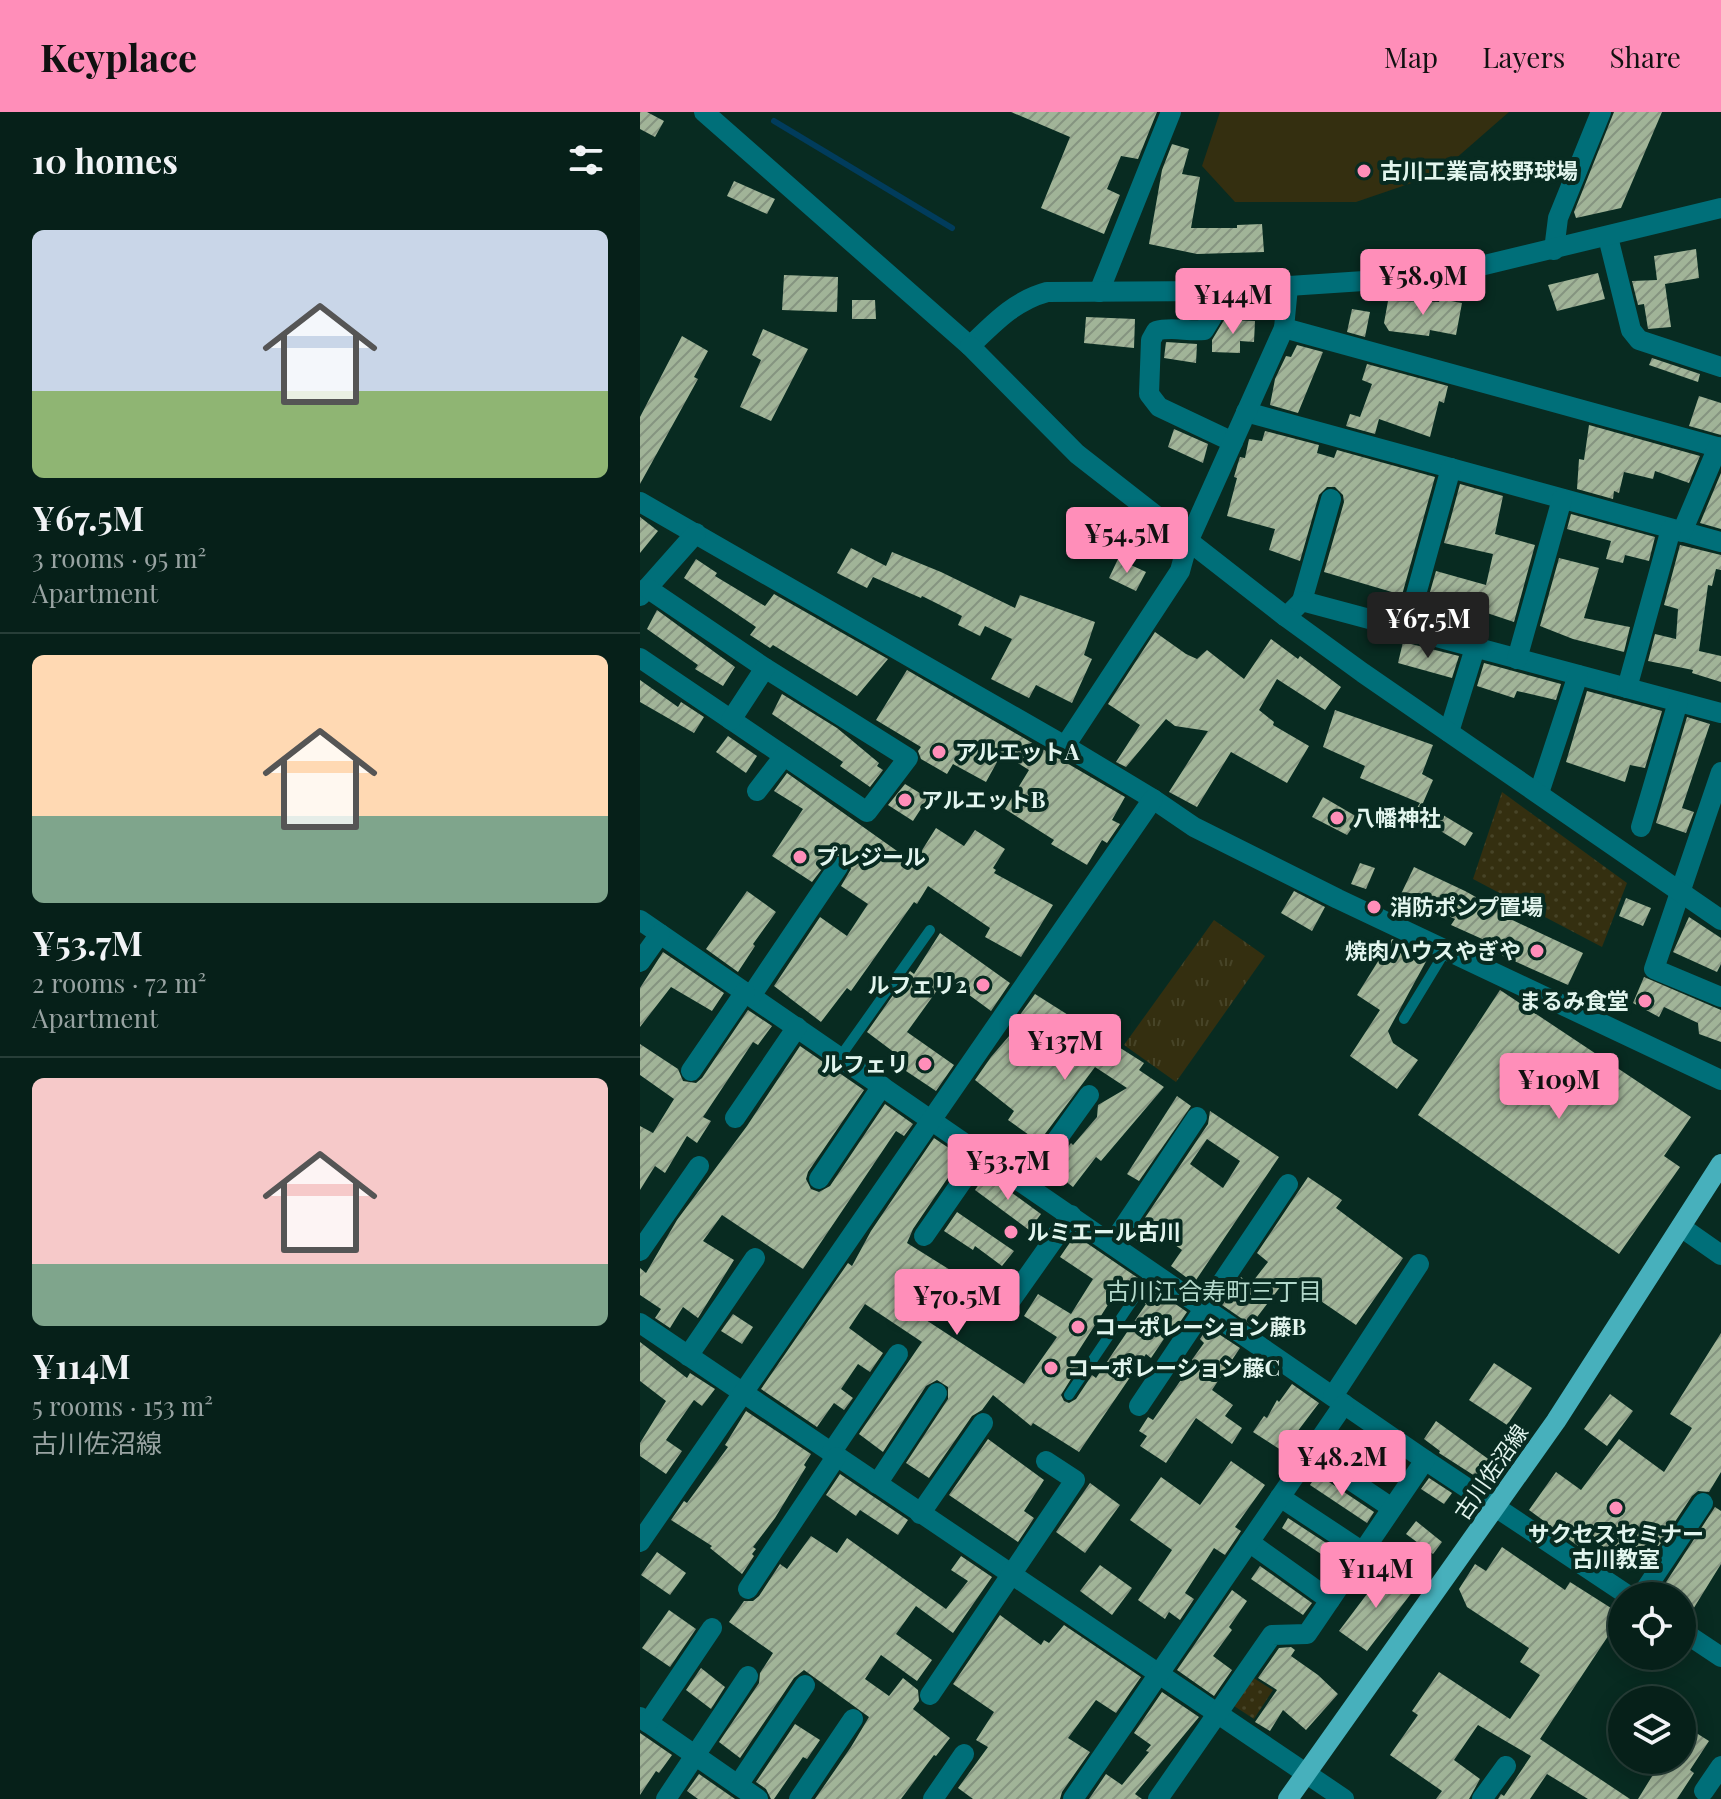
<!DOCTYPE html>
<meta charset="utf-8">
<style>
body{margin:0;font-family:"Playfair Display","Noto Sans JP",serif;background:#0f2822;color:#f1f3f6;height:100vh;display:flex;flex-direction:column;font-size:30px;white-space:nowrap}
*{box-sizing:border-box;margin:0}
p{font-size:26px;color:#98a3a2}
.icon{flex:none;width:44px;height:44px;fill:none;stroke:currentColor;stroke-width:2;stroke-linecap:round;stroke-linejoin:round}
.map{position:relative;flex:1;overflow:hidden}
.side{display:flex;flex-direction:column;background:#062019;width:640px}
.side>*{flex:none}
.fabs{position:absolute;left:968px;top:1470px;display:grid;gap:16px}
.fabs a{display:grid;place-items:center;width:88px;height:88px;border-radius:50%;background:#062019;box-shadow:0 4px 20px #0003,0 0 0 2px #273e38;font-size:40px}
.price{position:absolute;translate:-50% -68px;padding:0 18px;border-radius:8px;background:#ff8eb9;color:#111;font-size:26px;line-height:52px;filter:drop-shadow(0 2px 4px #0008)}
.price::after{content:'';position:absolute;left:50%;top:48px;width:24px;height:18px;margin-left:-12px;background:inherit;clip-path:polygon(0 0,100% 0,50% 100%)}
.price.active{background:#222;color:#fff}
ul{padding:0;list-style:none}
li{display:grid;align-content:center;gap:16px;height:424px;padding:0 32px}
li+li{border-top:2px solid #273e38}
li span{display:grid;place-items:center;height:248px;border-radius:12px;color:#555}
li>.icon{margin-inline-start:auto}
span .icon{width:144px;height:144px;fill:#fffc;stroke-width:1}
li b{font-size:34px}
h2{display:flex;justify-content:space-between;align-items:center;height:96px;padding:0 32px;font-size:34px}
header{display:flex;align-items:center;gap:48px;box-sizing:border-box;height:112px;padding:0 40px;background:#ff8eb9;color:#111}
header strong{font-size:38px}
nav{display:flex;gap:44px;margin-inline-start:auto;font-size:28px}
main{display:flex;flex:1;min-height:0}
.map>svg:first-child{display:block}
</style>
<header>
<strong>Keyplace</strong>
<nav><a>Map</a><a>Layers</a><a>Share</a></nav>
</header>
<main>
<section class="side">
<h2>10 homes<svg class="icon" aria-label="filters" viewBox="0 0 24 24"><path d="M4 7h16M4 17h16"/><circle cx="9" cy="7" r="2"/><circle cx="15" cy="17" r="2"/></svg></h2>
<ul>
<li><span style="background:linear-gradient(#c9d6e8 65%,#8fb573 0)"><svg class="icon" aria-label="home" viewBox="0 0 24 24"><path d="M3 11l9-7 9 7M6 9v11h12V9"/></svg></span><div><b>¥67.5M</b><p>3 rooms · 95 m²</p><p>Apartment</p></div></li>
<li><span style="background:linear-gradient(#ffd9b3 65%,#7fa58c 0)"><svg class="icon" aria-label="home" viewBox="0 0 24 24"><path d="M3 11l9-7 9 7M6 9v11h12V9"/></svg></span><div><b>¥53.7M</b><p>2 rooms · 72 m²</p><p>Apartment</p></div></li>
<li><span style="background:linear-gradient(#f6c9c9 75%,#7fa58c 0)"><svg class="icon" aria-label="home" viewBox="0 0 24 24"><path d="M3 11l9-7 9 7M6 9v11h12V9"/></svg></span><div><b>¥114M</b><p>5 rooms · 153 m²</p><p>古川佐沼線</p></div></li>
</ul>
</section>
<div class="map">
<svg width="1081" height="1687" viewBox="0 0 1081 1687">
<defs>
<pattern id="grass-tufts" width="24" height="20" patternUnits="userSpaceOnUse" patternTransform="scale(2)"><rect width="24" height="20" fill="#342f10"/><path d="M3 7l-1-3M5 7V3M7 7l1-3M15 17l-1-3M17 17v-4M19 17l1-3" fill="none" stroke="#474427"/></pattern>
<pattern id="park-dots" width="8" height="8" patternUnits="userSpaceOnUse" patternTransform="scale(2)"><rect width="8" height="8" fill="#342f10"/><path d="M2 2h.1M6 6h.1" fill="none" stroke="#474427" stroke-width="1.8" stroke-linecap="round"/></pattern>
<pattern id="building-hatch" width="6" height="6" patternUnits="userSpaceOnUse" patternTransform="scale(2)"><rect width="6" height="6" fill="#a1b498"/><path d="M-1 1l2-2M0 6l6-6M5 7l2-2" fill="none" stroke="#859480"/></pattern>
</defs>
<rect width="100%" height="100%" fill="#082b21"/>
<path fill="url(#grass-tufts)" d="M574 808 625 844 536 970 484 933Z"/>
<g fill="url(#park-dots)">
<path d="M862 680 987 771 962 835 833 767Z"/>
<path d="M612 1565 633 1578 614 1607 594 1594Z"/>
</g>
<path fill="#342f10" d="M580 0H869L798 62 716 90H595L562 54Z"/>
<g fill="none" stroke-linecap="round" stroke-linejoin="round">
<path stroke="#013c5c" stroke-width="6" d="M134 9 312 116"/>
</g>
<g fill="url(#building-hatch)" fill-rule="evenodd">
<path d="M0 0H7L24 9 15 25 0 17Z"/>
<path d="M371 0H517L498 47 481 44 467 77 480 83 464 122 401 96 430 25Z"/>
<path d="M974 0H1022L981 96 936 106 934 100Z"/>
<path d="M532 32 549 37 542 62 560 65 551 116H597V113L622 112 624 140 557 142 509 132 522 58Z"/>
<path d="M94 69 135 87 127 102 87 84Z"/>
<path d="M1056 137 1059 166 1025 172 1031 215 1008 217 1004 192 998 193 992 169 1017 168 1014 144Z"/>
<path d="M958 161 965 187 917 199 908 173Z"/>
<path d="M144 163 198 165 197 200 142 198Z"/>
<path d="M800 187 822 191 816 223 790 218 789 224 749 219 744 211 748 189 799 190Z"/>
<path d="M212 188H235L236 207H212Z"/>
<path d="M712 197 730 200 725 225 707 220Z"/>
<path d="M446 205 495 207 494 236 444 231Z"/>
<path d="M584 208 615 209 614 230 600 229V241L572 240V228Z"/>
<path d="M123 217 168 237 131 309 100 295 121 248 112 243Z"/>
<path d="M42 224 68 239 54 265 58 267 0 372V305Z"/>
<path d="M526 230 557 232 556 251 524 246Z"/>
<path d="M657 233 683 240 658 301 630 293 635 267 646 244 651 245Z"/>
<path d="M1012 246 1060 262 1058 270 1009 253Z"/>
<path d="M727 252 808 274 804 291 799 289 790 325 739 307 735 322 706 314 710 302 720 305 732 272 722 268Z"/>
<path d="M1059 284 1081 291V323L1049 314Z"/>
<path d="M949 313 1060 344 1049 371 1015 359 1013 367 984 360 979 381 974 379 973 387 937 377 939 347 944 348Z"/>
<path d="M534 317 568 332 563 351 528 335Z"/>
<path d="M625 319 679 333 677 341 694 346 697 338 795 365 762 483 684 460 704 390 703 383 695 375H687L679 383 660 449 629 438 635 417 587 404 597 366 594 365 598 351 600 345 605 346 609 327 622 329Z"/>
<path d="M1081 361V417L1060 411Z"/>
<path d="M820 372 863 384 855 422 895 433 874 510 844 500 788 487 796 459 846 473 853 442 804 431Z"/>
<path d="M931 402 1015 425 1009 449 985 443 983 451 966 447 971 429 927 417Z"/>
<path d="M0 405 18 419 0 441Z"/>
<path d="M1040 433 1081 443V458L1076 457 1072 474 1068 473 1059 539 1081 544V570L1052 561 1053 558 1008 549 1015 522 1036 527 1038 497 1024 493Z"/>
<path d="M211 436 246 454 252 440 301 460 375 496 380 483 455 510 444 543 452 547 432 591 396 573 389 586 351 567 372 527 345 514 340 524 318 513 322 504 282 484 281 486 233 465 227 476 197 461Z"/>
<path d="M919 446 959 456 944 506 990 515 984 540 933 527 900 514Z"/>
<path d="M56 447 77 461 75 464 125 494 134 482 248 547 217 584 133 533 130 536 110 523 116 515 44 466Z"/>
<path d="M478 447 506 460 496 479 469 466Z"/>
<path d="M17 498 95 555 83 574 55 557 58 553 7 517Z"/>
<path d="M515 520 546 542 557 547 567 538 604 567 631 527 658 547 660 544 701 575 685 598 637 567 619 598 634 610 633 613 669 634 647 671 591 640 557 695 529 680 568 619 535 614 526 607 486 655 476 650 500 613 468 592Z"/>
<path d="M763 530 819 544 812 566 758 551Z"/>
<path d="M844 551 921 572 916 588 877 579 874 586 837 574Z"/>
<path d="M267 558 485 685 472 708 480 712 467 731 462 728 447 753 411 732 414 728 365 697 389 658 362 641 346 670 313 652 307 662 281 647 278 639 281 635 236 608Z"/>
<path d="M0 568 38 595 41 590 64 605 54 621 0 590Z"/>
<path d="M947 579 1022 599 1005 656 990 653 985 670 926 650Z"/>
<path d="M142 582 197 616 239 651 237 654 243 658 230 675 200 654 203 650 132 602Z"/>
<path d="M695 598 793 633 782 662 793 668 783 691 833 721 825 734 773 702 780 691 720 666 725 654 683 635Z"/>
<path d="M1047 605 1070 612 1042 696 1054 700 1046 721 1016 711Z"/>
<path d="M88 624 117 644 106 661 76 640Z"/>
<path d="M147 661 274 751 296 716 324 734 335 718 365 737 353 756 356 758 354 761 413 793 381 845 345 825 350 816 288 774 277 792 274 790 211 879 207 876 181 910 134 874 180 805 207 824 228 792 201 774 211 757 209 749 205 744H192L172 770 132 744 163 697 134 679Z"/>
<path d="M265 672 288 686 273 709 248 693Z"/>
<path d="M683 685 719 706 707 723 672 705Z"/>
<path d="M720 751 735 756 726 777 711 772Z"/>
<path d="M774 755 825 779 870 804 868 806 943 841 928 873 856 841 860 835 811 813 815 807 761 782Z"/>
<path d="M107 779 136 800 113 832 115 834 98 860 66 837Z"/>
<path d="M654 779 685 795 672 819 641 801Z"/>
<path d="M986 786 1011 796 1003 814 979 804Z"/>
<path d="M1049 805 1081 826V852L1077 860 1033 840Z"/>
<path d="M300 821 370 871 351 899 306 866 267 920 314 953 296 979 254 951 259 944 227 920 270 859 274 862Z"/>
<path d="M752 827 789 844 748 919 753 931 778 948 757 977 710 944 740 898 717 883Z"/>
<path d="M23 840 84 881 72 899 31 875 0 915V876Z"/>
<path d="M1004 865 1081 898V930L1059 922 1058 911 1024 895 1019 905 993 891Z"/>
<path d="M860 878 1051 1005 1024 1044 1040 1055 979 1142 778 1003Z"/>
<path d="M395 882 504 951 499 958 524 975 461 1049 456 1045 433 1075 411 1058 431 1031 433 1033 457 1005 458 993 487 976 455 955 399 1030 368 1008 374 999 335 968 351 945 376 916 372 914Z"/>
<path d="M108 898 132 914 118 933 113 930 63 1005 71 1009 57 1031 47 1024 25 1061 15 1054 0 1078V1014L13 1021 34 987 0 963V932L38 957 43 969 56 971 62 966Z"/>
<path d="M160 934 224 978 168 1060 166 1067 171 1077 179 1080 190 1074 245 992 273 1012 264 1024 256 1019 163 1157 82 1103 63 1129 94 1148 58 1206 43 1195 30 1216 15 1206 21 1197 0 1183V1156L6 1161 37 1108 107 1014Z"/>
<path d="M537 984 551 994 499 1069 487 1062Z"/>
<path d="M570 999 639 1045 554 1171 531 1154 542 1138 512 1116 501 1132 492 1125 568 1012ZM567 1027 600 1049 583 1076 550 1052Z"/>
<path d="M294 1026 322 1045 273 1117 267 1131 315 1161 286 1208 384 1272 417 1225 384 1204 398 1182 431 1202 453 1167 420 1145 435 1123 498 1166 489 1180 480 1174 432 1249 439 1254 421 1283 424 1289 429 1291 436 1287 452 1263 456 1266 506 1192 502 1189 511 1175 547 1200 538 1213 534 1212 511 1246 506 1242 439 1340 393 1311 391 1314 353 1283 342 1298 332 1304 289 1366 266 1351 308 1287V1275L297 1268 286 1274 243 1340 219 1322 282 1230 225 1192 209 1216 243 1241 230 1260 218 1252 201 1277 213 1286 204 1298 194 1291 177 1315 121 1277 208 1151 212 1154 231 1119Z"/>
<path d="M346 1062 401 1102 389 1118 335 1078Z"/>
<path d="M668 1065 702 1088 696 1096 763 1146 716 1213 647 1166 611 1213 582 1193 601 1165 610 1173 628 1150 617 1141Z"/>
<path d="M317 1100 374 1139 362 1154 335 1134 333 1138 304 1119Z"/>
<path d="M93 1202 113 1215 102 1232 81 1219Z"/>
<path d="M568 1215 600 1236 572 1278 593 1293 585 1304 602 1316 592 1332 556 1306 526 1351 500 1334 507 1324 499 1319 508 1305 513 1308 543 1265 541 1263 564 1231 560 1227Z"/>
<path d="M1081 1221V1360L1069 1380 1058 1379 1052 1384 1013 1443 1008 1439 995 1457 946 1423 938 1434 889 1398 916 1360 941 1378 979 1327 1024 1360 1052 1316 1030 1302Z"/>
<path d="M0 1230 47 1266 50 1261 75 1277 62 1294 54 1288 26 1328 42 1339 26 1362 0 1344V1331L26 1289 0 1269Z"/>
<path d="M854 1251 892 1276 867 1313 829 1288Z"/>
<path d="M652 1272 679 1291 654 1324 663 1329 652 1345 613 1320 624 1304 627 1306 637 1288 639 1290Z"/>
<path d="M970 1282 993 1299 967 1334 944 1317Z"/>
<path d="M106 1299 171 1342 164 1353 166 1355 135 1406 113 1435 116 1437 112 1442 114 1444 102 1462 70 1436 72 1434 31 1408 44 1389 47 1391 88 1335 85 1333Z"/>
<path d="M796 1309 851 1349 838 1366 799 1341 800 1339 784 1327Z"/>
<path d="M348 1327 404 1368 384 1399 394 1406 378 1430 309 1383Z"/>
<path d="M591 1349 625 1373 595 1415 601 1419 585 1443 574 1436 545 1481 554 1487 540 1508 529 1500 525 1507 498 1488 532 1438 490 1408 521 1365 560 1393Z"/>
<path d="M200 1362 268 1408 258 1423 220 1398 216 1404 186 1383Z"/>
<path d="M677 1362 734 1400 727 1411 670 1373Z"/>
<path d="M789 1366 812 1381 804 1392 781 1377Z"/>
<path d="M450 1371 480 1393 445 1441 416 1420Z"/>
<path d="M1075 1395 1081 1399V1452L1047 1507 1042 1506V1484H1017Z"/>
<path d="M648 1406 703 1442 696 1452 642 1416Z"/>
<path d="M776 1409 802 1430 793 1442 766 1422Z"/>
<path d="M171 1424 197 1441 207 1426 306 1497 328 1469 311 1458 321 1444 352 1465 313 1521 276 1494 256 1522 292 1548 277 1569 241 1543 225 1567 249 1584 263 1566 278 1578 279 1589 273 1597 310 1626 296 1644 294 1643 261 1687H175L211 1635 229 1605 164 1558 154 1566 100 1646 79 1630 119 1571 120 1561 133 1541 89 1510 104 1489H113L119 1484 140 1452 147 1457Z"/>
<path d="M862 1435 925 1478 930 1470 982 1503 900 1627 990 1687H948L907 1662 890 1687H858L861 1682 864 1684 891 1644 838 1613 814 1648 840 1667 829 1687H796L802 1679 750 1643 778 1603 772 1599 799 1560 870 1607 900 1563 880 1550 889 1536 827 1495 819 1477 835 1452 846 1459Z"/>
<path d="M17 1440 46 1461 30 1483 1 1463Z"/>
<path d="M460 1453 492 1476 472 1503 440 1479Z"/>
<path d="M620 1454 672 1491 663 1503 611 1467Z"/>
<path d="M743 1456 773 1479 727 1539 699 1519 733 1474 731 1472Z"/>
<path d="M592 1478 607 1489 589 1515 592 1518 573 1544 592 1558 574 1584 537 1558Z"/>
<path d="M29 1498 56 1517 30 1555 2 1536Z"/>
<path d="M360 1503 401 1533 404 1528 409 1531 424 1513 501 1565 476 1601 456 1588 428 1626 450 1640 422 1680 420 1687H333L318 1676 348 1635 336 1628 354 1600 313 1572Z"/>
<path d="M651 1535 655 1538 651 1544 678 1563 698 1582 666 1618 643 1598 630 1619 615 1610 637 1578 618 1566 639 1536Z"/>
<path d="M61 1556 85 1575 71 1597 46 1578Z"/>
<path d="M522 1580 559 1605 495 1682 502 1687H449L466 1662 482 1673 509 1640 506 1639 511 1633 494 1621Z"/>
<path d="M155 1612 180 1628 167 1647 163 1645 134 1687H131L126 1677 116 1670Z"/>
<path d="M1042 1612 1069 1629 1050 1658 1054 1661 1037 1687H998L1022 1648H1042Z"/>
<path d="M0 1621 32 1643 19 1661 16 1659 0 1683Z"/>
<path d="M59 1662 95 1687H58L47 1679Z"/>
</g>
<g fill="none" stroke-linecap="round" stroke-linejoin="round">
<g stroke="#006f79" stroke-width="10">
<path d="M764 907 806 838"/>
<path d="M200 945 290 818"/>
<path d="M429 1283 512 1160"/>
</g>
<g stroke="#006f79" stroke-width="20">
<path d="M968 125 991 218 999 228 1081 255"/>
<path d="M914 138 918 106 961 0"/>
<path d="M648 175 644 216 1081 336"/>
<path d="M573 179 572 205 564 218C548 220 532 214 516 219L511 228 509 282 519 295 593 330"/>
<path d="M459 180 531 0"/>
<path d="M606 300 1081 430"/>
<path d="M0 390 425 634 513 687 554 715 698 787 1081 968"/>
<path d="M1042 420 1078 335"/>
<path d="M0 484 56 421"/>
<path d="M662 489 691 387"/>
<path d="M646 505 662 489 1081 601"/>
<path d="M767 515 811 356"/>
<path d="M0 546 227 700 268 646 125 556 7 476"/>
<path d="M877 547 922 387"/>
<path d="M987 576 1031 417"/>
<path d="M91 608 125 556"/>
<path d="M809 620 835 536"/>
<path d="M425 634 540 459 548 430 644 216"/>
<path d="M1081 660 1014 857 1081 885"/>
<path d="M117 679 144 644"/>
<path d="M899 681 938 563"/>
<path d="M1001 715 1038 590"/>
<path d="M0 808 785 1348 989 1484"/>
<path d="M0 850 20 822"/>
<path d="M111 884 198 755"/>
<path d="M51 959 105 880"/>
<path d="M95 1006 157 915"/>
<path d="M179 1067 242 974"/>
<path d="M385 1072 449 983"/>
<path d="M1041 1115 1081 1143"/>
<path d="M284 1124 341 1042"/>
<path d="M472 1132 557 1005"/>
<path d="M0 1139 59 1054"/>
<path d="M371 1188 431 1103"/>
<path d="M0 1211 704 1687"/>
<path d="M48 1244 115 1146"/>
<path d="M693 1284 779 1152"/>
<path d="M499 1294 648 1072"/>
<path d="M191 1341 258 1242"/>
<path d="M670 1341 752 1396"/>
<path d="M237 1372 297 1281"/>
<path d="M640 1385 723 1440"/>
<path d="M280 1402 343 1311"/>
<path d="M0 1430 513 687"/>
<path d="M609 1430 690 1488"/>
<path d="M108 1477 196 1345"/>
<path d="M1001 1484 1063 1391"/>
<path d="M1042 1519 1081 1545"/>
<path d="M290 1583 435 1368 406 1349"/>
<path d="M0 1605 118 1687"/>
<path d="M8 1611 72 1516"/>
<path d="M98 1673 165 1573"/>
<path d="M1064 1679 1081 1654"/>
<path d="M26 1687 108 1564"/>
<path d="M159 1687 213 1607"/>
<path d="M293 1687 324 1642"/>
<path d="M433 1687 704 1292"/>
<path d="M518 1687 632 1523 667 1522 785 1348"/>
<path d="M842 1687 866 1654"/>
</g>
<g stroke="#006f79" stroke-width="20">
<path d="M64 0 330 234C354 211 374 189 407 180L573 179 799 164 1081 96"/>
<path d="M330 234 437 342 646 505 723 561 1081 808"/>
</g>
<path stroke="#47b0bc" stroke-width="20" d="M648 1687 916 1309 1081 1052"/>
</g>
<g fill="#ff8eb9" stroke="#082b21" stroke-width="3">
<circle cx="724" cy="59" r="8"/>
<circle cx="299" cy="640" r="8"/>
<circle cx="265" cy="688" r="8"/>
<circle cx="697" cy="706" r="8"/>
<circle cx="160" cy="745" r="8"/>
<circle cx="734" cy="795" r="8"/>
<circle cx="897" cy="839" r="8"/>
<circle cx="343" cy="873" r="8"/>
<circle cx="1005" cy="889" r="8"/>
<circle cx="285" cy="952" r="8"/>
<circle cx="371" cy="1120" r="8"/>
<circle cx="438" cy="1215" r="8"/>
<circle cx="411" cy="1256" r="8"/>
<circle cx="976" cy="1396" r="8"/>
</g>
<g text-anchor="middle" stroke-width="8" stroke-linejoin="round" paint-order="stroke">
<g font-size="22" font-weight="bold" fill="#e2f5ee" stroke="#082b21" text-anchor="start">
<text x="740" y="67">古川工業高校野球場</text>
<text x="315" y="648">アルエットA</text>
<text x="281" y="696">アルエットB</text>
<text x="713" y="714">八幡神社</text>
<text x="176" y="753">プレジール</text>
<text x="750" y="803">消防ポンプ置場</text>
<text x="881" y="847" text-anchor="end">焼肉ハウスやぎや</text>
<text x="327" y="881" text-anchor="end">ルフェリ2</text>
<text x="989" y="897" text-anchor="end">まるみ食堂</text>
<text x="269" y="960" text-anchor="end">ルフェリ</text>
<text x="387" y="1128">ルミエール古川</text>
<text x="454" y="1223">コーポレーション藤B</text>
<text x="427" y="1264">コーポレーション藤C</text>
<text x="976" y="1430" text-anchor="middle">サクセスセミナー<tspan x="976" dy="25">古川教室</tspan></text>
</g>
<g font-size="22" fill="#e2f5ee" stroke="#082b21">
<text transform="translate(851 1360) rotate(-55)" y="8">古川佐沼線</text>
</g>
<g font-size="24" fill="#b3d9cb" stroke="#082b21">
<text x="574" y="1188">古川江合寿町三丁目</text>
</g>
</g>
</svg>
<div class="fabs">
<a><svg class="icon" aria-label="locate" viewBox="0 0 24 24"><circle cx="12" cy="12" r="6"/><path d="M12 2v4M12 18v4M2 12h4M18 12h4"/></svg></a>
<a><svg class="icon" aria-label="layers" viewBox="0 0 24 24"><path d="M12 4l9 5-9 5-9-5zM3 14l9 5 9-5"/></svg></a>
</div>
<b class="price" style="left:783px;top:205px">¥58.9M</b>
<b class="price" style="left:593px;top:224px">¥144M</b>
<b class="price" style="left:487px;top:463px">¥54.5M</b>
<b class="price active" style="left:788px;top:548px">¥67.5M</b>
<b class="price" style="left:425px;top:970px">¥137M</b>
<b class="price" style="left:919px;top:1009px">¥109M</b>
<b class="price" style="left:368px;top:1090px">¥53.7M</b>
<b class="price" style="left:317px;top:1225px">¥70.5M</b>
<b class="price" style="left:702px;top:1386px">¥48.2M</b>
<b class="price" style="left:736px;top:1498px">¥114M</b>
</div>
</main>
